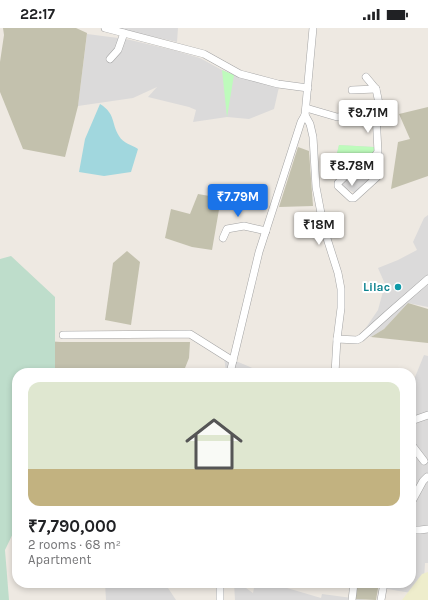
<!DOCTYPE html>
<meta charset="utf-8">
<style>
body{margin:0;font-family:Karla,sans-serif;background:#f2f2f2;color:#202124;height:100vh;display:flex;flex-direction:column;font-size:15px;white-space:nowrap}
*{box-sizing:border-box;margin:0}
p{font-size:13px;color:#757577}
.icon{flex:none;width:22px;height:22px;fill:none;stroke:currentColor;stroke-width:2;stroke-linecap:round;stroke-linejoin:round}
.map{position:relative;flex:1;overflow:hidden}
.side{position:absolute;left:12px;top:340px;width:404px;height:220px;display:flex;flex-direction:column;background:#fff;border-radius:16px;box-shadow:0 2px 6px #0003}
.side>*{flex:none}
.price{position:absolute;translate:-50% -34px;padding:0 9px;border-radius:4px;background:#fff;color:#222;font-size:13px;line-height:26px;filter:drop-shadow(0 1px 2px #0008)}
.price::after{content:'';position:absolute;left:50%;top:24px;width:12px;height:9px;margin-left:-6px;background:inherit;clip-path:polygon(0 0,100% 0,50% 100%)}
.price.current{background:#1a73e8;color:#fff}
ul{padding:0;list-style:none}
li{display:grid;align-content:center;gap:8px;height:212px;padding:0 16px}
li span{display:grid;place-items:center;height:124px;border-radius:12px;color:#555}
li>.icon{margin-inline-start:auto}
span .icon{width:72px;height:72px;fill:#fffc;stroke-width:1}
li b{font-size:17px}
.status{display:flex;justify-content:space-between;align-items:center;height:28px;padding:0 20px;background:#fff;direction:ltr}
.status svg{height:11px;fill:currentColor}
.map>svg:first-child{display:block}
</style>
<div class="status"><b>22:17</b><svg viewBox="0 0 49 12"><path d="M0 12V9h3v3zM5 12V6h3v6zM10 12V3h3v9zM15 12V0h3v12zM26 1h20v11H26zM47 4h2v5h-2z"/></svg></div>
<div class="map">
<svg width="428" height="572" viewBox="0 0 428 572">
<rect width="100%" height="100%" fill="#eee9e2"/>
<g fill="#dbdada">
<path d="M114 0H178L177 14 127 3Z"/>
<path d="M87 6 126 11 173 22 200 30 222 42 239 49 279 59 274 81 249 91 227 89 193 94 196 82 189 79 148 69 157 59 133 70 78 78Z"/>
<path d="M339 117 374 119 384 126 376 134 383 138 377 144 381 149 360 168 340 157 348 148 332 145Z"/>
<path d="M428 187V279L408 275 384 301 371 309 363 304 378 282 385 256 378 240 398 232 417 222 413 214 424 190Z"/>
<path d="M424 327 428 328V535H425L423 567 352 555H411V359Z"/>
<path d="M224 328 264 345H226Z"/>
<path d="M105 555H129L132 560 141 555H163L166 557 176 572H106Z"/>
<path d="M234 555H239L253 565 255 555H270L321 570 322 566 367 572H235Z"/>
</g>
<g fill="#c3c1ad">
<path d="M3 0H76L87 5 78 78 65 129 23 121 0 64V34L4 7Z"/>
<path d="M428 79V148L391 161 398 114 410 111 399 86Z"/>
<path d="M298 119 309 123 313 178 279 179Z"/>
<path d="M198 166 221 170 212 222 192 219 165 210 171 181 190 186Z"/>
<path d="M127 223 140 234 131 297 105 292 113 235Z"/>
<path d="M408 275 428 281V315L371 309 384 301Z"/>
<path d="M29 312 61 314H190L189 330 183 345H29Z"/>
<path d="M358 555H379L376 572 355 571Z"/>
</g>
<path fill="#eeedcc" d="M428 544V572H402L422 546Z"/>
<path fill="#beddcb" d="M11 228 55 269V345H17V497L5 522 9 572H0V231Z"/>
<g fill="#befbbc">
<path d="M222 42 234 47 227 89Z"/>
<path d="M339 117 374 119 379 122 371 128 360 125 332 145Z"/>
</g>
<path fill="#a1d7de" d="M100 76C116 86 111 95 119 108 123 115 132 117 138 121L131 144 104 148 79 144 85 111Z"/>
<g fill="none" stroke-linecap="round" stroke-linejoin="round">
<defs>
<g id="minor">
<path d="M105 0 204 26 240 46 278 56 308 60"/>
<path d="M110 31 118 22 124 5"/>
<path d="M352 62 376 61"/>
<path d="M306 80 337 89 381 85 376 61 366 49"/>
<path d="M305 87 310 96 313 109 316 159 324 201 338 245 341 261V280L337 311 335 345"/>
<path d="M362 132C368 137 376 142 377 149L354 170H351L338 158V155Z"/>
<path d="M368 137 378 124 376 86"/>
<path d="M223 210 227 201 244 198 266 203"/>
<path d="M72 307H63L190 306 233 333"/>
<path d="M337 311 357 312 361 310 390 284 428 251"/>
<path d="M230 345 259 224 301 94 305 87 313 0"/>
<path d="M411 393 428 387"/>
<path d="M411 416 424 433"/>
<path d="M411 475 423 453 427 449"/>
<path d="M411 502H420L428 501"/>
<path d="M220 572V555"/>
<path d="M352 572 354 555"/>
<path d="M381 572 384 555"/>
</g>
</defs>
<use href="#minor" stroke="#a4a4a4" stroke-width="8"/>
<use href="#minor" stroke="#fff" stroke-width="7"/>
</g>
<circle fill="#0f9aa8" stroke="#fff" stroke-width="1.5" cx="398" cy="259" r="4"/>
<g text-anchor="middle" stroke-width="4" stroke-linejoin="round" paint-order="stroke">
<g font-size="12" font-weight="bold" fill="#0d838f" stroke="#fff" text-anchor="end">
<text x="390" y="263">Lilac</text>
</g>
</g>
</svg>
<b class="price" style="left:368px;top:106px">₹9.71M</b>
<b class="price" style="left:352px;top:159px">₹8.78M</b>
<b class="price current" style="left:238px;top:190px">₹7.79M</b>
<b class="price" style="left:319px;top:218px">₹18M</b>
<section class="side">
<ul>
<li><span style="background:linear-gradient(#dfe7d0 70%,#c2b280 0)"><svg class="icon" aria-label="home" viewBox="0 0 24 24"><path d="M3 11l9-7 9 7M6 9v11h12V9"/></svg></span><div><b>₹7,790,000</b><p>2 rooms · 68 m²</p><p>Apartment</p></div></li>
</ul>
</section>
</div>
